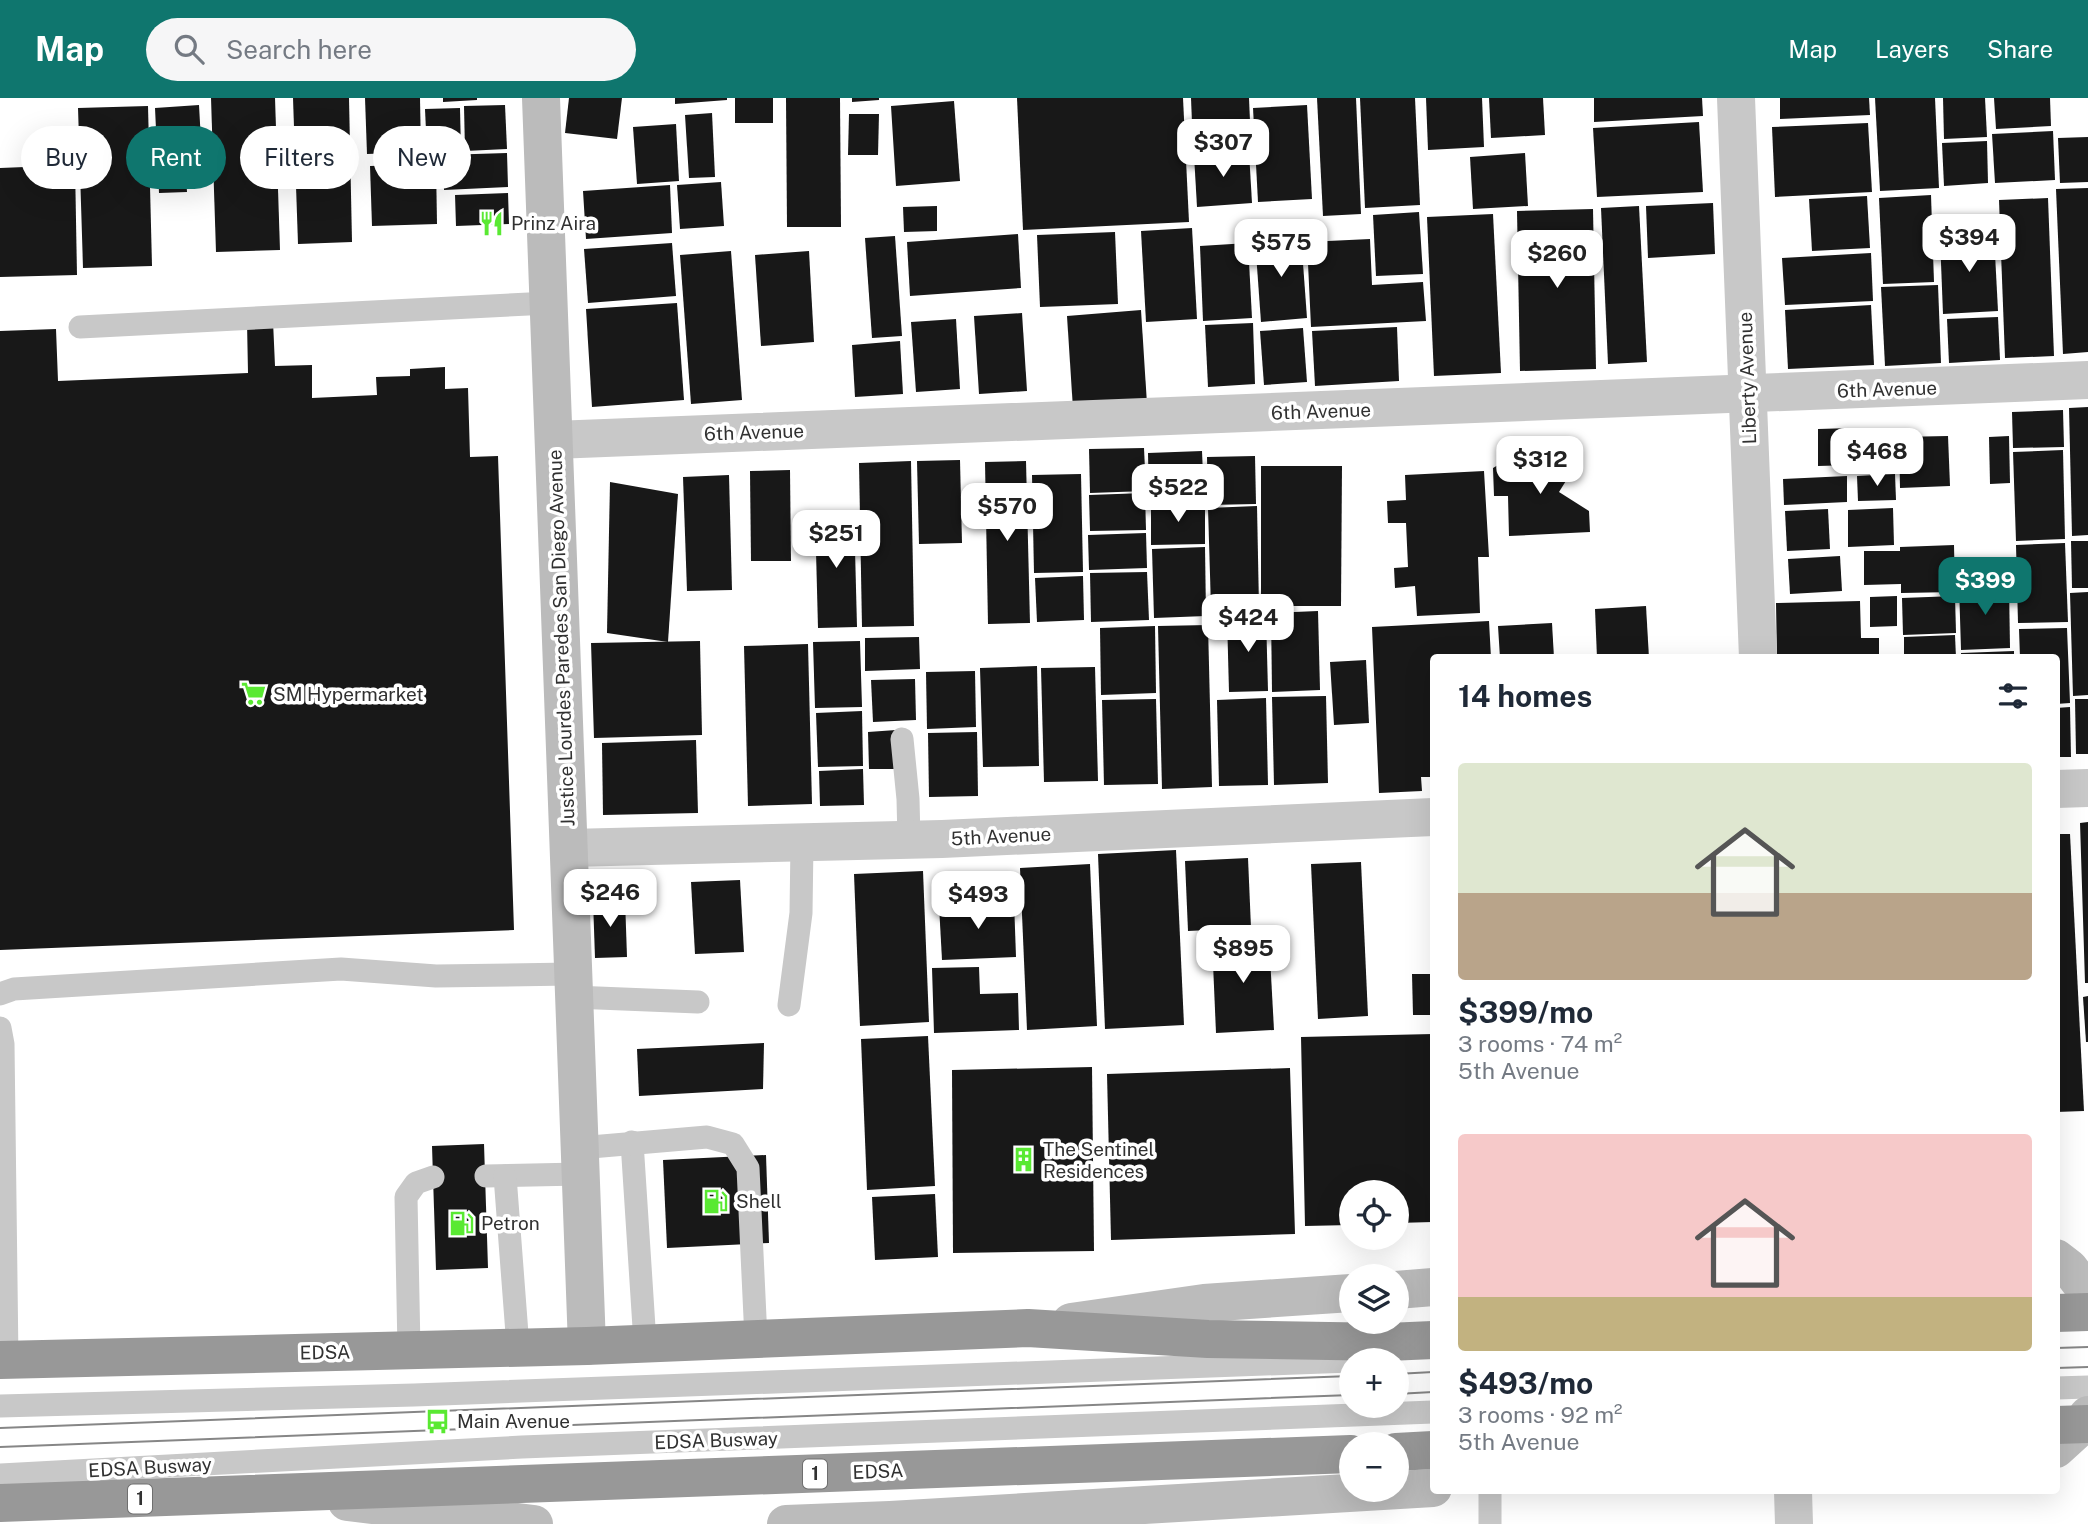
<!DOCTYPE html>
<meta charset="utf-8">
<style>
body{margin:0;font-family:"Public Sans",sans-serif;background:#f6f6f7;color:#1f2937;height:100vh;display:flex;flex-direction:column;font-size:26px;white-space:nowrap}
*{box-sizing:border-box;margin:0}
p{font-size:23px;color:#747a83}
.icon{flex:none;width:38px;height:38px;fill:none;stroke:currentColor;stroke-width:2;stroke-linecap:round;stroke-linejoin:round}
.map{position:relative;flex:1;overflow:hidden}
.drawer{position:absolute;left:1430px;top:556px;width:630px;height:840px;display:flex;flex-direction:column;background:#fff;border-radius:7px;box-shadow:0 7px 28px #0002}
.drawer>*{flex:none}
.hud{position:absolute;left:21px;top:28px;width:665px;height:63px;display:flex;gap:14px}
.buttons{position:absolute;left:1339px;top:1082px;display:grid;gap:14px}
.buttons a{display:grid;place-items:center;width:70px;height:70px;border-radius:50%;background:#fff;box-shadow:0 7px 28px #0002;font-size:35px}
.price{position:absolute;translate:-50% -60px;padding:0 16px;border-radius:14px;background:#fff;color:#222;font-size:23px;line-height:46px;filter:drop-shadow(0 2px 4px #0008)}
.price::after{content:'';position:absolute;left:50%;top:42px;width:21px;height:16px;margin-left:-10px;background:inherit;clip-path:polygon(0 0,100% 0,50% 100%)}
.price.active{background:#0f766e;color:#fff}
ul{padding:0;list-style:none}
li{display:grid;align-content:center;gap:14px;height:371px;padding:0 28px}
li span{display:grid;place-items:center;height:217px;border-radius:7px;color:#555}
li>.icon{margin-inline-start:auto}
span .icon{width:126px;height:126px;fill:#fffc;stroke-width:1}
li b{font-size:30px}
h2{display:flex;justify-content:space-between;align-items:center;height:84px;padding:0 28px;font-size:30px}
.pill{padding:0 24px;border-radius:32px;background:#fff;box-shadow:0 7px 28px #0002;font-size:24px;line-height:63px}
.pill.active{background:#0f766e;color:#fff}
header{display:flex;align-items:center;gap:42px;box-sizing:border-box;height:98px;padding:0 35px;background:#0f766e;color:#fff}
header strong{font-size:33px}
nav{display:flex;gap:38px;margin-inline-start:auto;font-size:24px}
.search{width:490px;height:63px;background:#f6f6f7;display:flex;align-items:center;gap:18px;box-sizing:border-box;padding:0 24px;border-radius:38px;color:#747a83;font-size:26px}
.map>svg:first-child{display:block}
</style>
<header>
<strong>Map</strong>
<div class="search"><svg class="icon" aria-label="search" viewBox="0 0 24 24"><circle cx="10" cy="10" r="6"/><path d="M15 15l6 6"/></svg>Search here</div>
<nav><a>Map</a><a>Layers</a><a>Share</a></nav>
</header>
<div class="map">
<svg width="2088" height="1426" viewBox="0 0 2088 1426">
<rect width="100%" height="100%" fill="#fff"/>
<g fill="#181818">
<path d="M211 0H275L280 152 216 154Z"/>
<path d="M293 0H349L352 144 298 146Z"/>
<path d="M365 0H420L421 54 367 56Z"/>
<path d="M443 0H477V2L443 4Z"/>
<path d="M569 0H622L617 41 565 35Z"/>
<path d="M675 0H727V2L675 6Z"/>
<rect x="735" y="0" width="38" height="25"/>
<path d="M786 0H840L841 129H787Z"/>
<path d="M852 0H879V2L852 4Z"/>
<path d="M1017 0H1183L1189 124 1023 132Z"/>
<path d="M1191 0H1249L1251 47 1193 50Z"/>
<path d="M1317 0H1356L1361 116 1323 118Z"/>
<path d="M1360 0H1415L1420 107 1365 110Z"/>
<path d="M1426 0H1482L1484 49 1428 52Z"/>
<path d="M1489 0H1543L1545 37 1491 40Z"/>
<path d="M1594 0H1702L1703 18 1594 24Z"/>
<path d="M1780 0H1869L1870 17 1780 21Z"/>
<path d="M1875 0H1935L1939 90 1880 93Z"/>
<path d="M1943 0H1985L1987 39 1944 41Z"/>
<path d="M1994 0H2050L2051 28 1996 31Z"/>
<path d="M954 3 960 83 896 88 891 8Z"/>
<path d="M199 7 202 61 185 62 187 94 159 95 155 10Z"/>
<path d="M505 7 507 51 465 53 464 8Z"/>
<path d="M1307 7 1312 101 1258 104 1253 10Z"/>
<path d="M148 8 152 168 83 170 78 10Z"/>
<path d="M460 10 461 54H427L425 11Z"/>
<path d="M712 15 715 79 689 80 685 17Z"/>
<path d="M849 16H879L878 57H848Z"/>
<path d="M1699 24 1703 94 1597 99 1593 30Z"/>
<path d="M1868 25 1872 94 1775 99 1772 29Z"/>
<path d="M676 26 679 83 637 86 633 29Z"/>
<path d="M2053 33 2055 82 1995 85 1992 36Z"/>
<path d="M2088 39V84L2060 85 2058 40Z"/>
<path d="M1987 43 1988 85 1944 88 1942 45Z"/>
<path d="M1249 54 1252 105 1197 109 1194 57Z"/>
<path d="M507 55 508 89 444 92 443 57Z"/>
<path d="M1525 55 1528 108 1473 111 1470 59Z"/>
<path d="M436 66 437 126 372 128 370 68Z"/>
<path d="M75 67 77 177 0 179V70Z"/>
<path d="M721 84 724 128 680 131 677 87Z"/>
<path d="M670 87 672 135 586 141 583 93Z"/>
<path d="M2088 90V254L2063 256 2056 91Z"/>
<path d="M508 95 509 126 456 128 455 97Z"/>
<path d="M1931 97 1934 184 1883 186 1879 100Z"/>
<path d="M1867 98 1870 150 1812 153 1809 101Z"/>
<path d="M2048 100 2054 258 2005 260 1999 102Z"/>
<path d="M1713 105 1715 156 1648 160 1646 108Z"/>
<path d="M937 108V133L904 134 903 109Z"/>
<path d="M1639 108 1647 264 1608 266 1601 110Z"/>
<path d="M1593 111 1596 271 1520 273 1517 113Z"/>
<path d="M1419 114 1423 176 1376 178 1373 117Z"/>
<path d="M1493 116 1501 275 1434 278 1427 119Z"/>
<path d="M1192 130 1197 221 1146 224 1141 133Z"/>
<path d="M1115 134 1118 206 1040 209 1037 137Z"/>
<path d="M1018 136 1021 190 910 198 907 144Z"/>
<path d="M1994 137 1998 213 1943 216 1940 139Z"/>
<path d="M895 138 902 238 872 240 865 140Z"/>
<path d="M1301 138 1307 220 1261 224 1255 141Z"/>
<path d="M1370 141 1372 187 1423 184 1426 223 1311 229 1307 144Z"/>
<path d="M672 145 676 198 588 205 584 151Z"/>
<path d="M1248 145 1252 220 1203 223 1200 148Z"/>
<path d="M731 153 742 302 691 306 680 157Z"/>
<path d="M809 153 814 244 761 248 755 157Z"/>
<path d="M1871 155 1873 203 1785 207 1782 160Z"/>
<path d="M1938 187 1941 265 1885 268 1881 189Z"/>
<path d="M677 205 684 302 592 309 586 211Z"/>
<path d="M1871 207 1874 267 1788 271 1785 212Z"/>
<path d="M1141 212 1147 306 1073 311 1067 218Z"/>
<path d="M1022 215 1027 293 979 296 974 218Z"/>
<path d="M1998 219 2000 262 1949 265 1947 221Z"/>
<path d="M956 221 960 291 916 294 911 224Z"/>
<path d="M273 223 275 268 312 267V300L377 297 376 279 410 278V271L445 269V291L468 290 470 359 498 358 514 832 0 852V233L56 231 58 283 248 275 247 224Z"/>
<path d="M1253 225 1255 286 1208 289 1205 227Z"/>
<path d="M1397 229 1399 283 1315 288 1312 233Z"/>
<path d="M1303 230 1307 284 1264 287 1260 233Z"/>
<path d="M900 243 903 296 855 299 852 247Z"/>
<path d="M2088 309V437L2072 438 2069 310Z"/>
<path d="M2063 312 2064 349 2013 350 2012 314Z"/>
<path d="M1852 330 1853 367 1818 368V331Z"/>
<path d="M1948 338 1950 388 1900 390 1899 339Z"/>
<path d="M2009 338 2010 385 1990 386 1989 339Z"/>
<path d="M1144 350 1146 393 1090 395 1089 351Z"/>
<path d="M2063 352 2065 441 2016 443 2013 354Z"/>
<path d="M1202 353 1204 401 1149 402 1148 355Z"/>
<path d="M1573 355 1574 370 1559 394 1589 413 1590 434 1509 438 1508 398H1494L1493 370 1510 360Z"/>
<path d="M1255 358 1256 406 1208 407 1207 359Z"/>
<path d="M960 362 962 445 919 446 917 363Z"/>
<path d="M911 363 914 528 862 529 859 365Z"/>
<path d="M1026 363 1030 525 988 526 985 364Z"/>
<path d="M1261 368H1342L1341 508H1261Z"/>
<path d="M790 372 791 463H751L750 373Z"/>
<path d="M1484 373 1489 459H1478L1480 515 1417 518 1415 488 1395 490 1394 470 1408 469 1406 425H1388L1387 403 1406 402 1405 377Z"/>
<path d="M1081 376 1083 474 1034 475 1032 377Z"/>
<path d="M1895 376 1896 402 1858 403 1857 378Z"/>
<path d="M729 377 732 492 687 493 683 379Z"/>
<path d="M1847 378V404L1784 407 1783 381Z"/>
<path d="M610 384 678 396 668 544 607 535Z"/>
<path d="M1145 395 1146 432 1090 433 1089 397Z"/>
<path d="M1205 405V446L1151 447V406Z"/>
<path d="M1257 408 1259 509 1211 510 1208 410Z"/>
<path d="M1893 410 1894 447 1848 449V412Z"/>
<path d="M1828 411 1830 451 1787 453 1785 413Z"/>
<path d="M854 413 857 529 818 530 815 415Z"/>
<path d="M1146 435 1147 470 1089 472 1088 437Z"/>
<path d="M2071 443H2088V490H2072Z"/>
<path d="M2065 445 2068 524 2018 525 2016 447Z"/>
<path d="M1954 447 1955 494 1901 495V486L1864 487V453H1900V449Z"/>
<path d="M1205 449 1206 518 1154 520 1152 451Z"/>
<path d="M1840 458 1842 493 1790 496 1788 461Z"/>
<path d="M1147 474 1149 522 1091 524 1090 475Z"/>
<path d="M1083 478 1084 522 1037 524 1035 480Z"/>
<path d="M2009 487 2010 550 1961 552 1959 488Z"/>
<path d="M2088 494V597L2073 598 2070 495Z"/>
<path d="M1897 498V528L1870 529V499Z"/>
<path d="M1955 498 1956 535 1903 537 1902 500Z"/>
<path d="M1860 503 1861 540H1879V560H1777L1776 505Z"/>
<path d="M1646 508 1649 560H1597L1595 511Z"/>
<path d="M1318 513 1320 592 1272 594 1271 515Z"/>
<path d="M1266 518 1268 593 1229 594 1227 519Z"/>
<path d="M1489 523 1491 560H1433V679H1421L1422 693 1379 695 1372 529Z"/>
<path d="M1552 525 1554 560H1500L1498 528Z"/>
<path d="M1208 527 1212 689 1162 691 1158 528Z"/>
<path d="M1155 528 1156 595 1101 597 1100 530Z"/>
<path d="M2067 530 2070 605 2056 606V560H2020L2019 531Z"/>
<path d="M1955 537 1956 560H1904V539Z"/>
<path d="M919 539 920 571 865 573V540Z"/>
<path d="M700 543 702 637 594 640 591 545Z"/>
<path d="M860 543 862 609 815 610 813 544Z"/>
<path d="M808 546 812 706 748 708 744 548Z"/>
<path d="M2014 553V560H1961V555Z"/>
<path d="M1366 562 1369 625 1334 627 1330 564Z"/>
<path d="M1037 568 1039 668 983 669 980 570Z"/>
<path d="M1095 569 1098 683 1044 684 1041 570Z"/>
<path d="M975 573 976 629 927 631 926 574Z"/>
<path d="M915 581 916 622 873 624 871 582Z"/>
<path d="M1326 598 1328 685 1274 687 1272 599Z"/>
<path d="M1266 600 1268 687 1219 688 1217 602Z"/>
<path d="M1156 601 1158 686 1104 687 1102 602Z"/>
<path d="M2075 601H2088V656H2076Z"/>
<path d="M2070 609 2071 659H2056V610Z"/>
<path d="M862 613 863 668 818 669 816 615Z"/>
<path d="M896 632 897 671H869L868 634Z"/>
<path d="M977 634 978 698 929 699 928 635Z"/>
<path d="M696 642 698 715 603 717 602 645Z"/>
<path d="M863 671 864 707 820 708 819 673Z"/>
<path d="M2088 724V885H2085L2080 725Z"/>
<path d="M2056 736H2070L2084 1013 2056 1014Z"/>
<path d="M1176 752 1184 927 1105 931 1098 756Z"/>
<path d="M1248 760 1251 830 1188 833 1185 763Z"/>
<path d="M1361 764 1368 918 1318 921 1311 766Z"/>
<path d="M1090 766 1097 928 1027 932 1020 770Z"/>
<path d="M923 773 929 924 860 928 854 776Z"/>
<path d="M740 782 744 854 695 856 691 784Z"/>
<path d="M625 801 627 859 595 860 593 802Z"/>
<path d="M1014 803 1016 859 942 862 939 807Z"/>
<path d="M1269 840 1274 932 1216 935 1212 842Z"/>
<path d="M979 869 980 896 1018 895 1019 932 934 935 932 870Z"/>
<path d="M1412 876H1433V917H1413Z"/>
<path d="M2088 898V944H2086L2083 899Z"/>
<path d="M1433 936V1124L1396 1125V1094H1351V1127L1305 1128 1301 939Z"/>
<path d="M928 938 935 1088 867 1092 861 941Z"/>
<path d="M764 945 763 991 639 998 637 951Z"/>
<path d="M1092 969 1094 1153 953 1155 952 972Z"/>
<path d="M1290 970 1295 1136 1111 1142 1107 976Z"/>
<path d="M484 1046 488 1170 436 1172 432 1048Z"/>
<path d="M766 1057 769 1145 667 1150 663 1062Z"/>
<path d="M935 1096 938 1159 875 1162 872 1099Z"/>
</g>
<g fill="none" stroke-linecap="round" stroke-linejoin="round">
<g stroke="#c8c8c8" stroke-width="23">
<path d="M80 229 549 205"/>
<path d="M902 641 908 701 909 742"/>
<path d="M0 896 14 891 341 871 436 878 571 876"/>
<path d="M573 899 698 904"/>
<path d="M789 907 801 815 802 745"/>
<path d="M0 930 3 946 7 1262"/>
<path d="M632 1044 645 1245"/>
<path d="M579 1050 707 1039 733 1046 748 1070 756 1241"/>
<path d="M486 1078 580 1076"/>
<path d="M505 1078 518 1249"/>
<path d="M409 1252 406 1099 416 1085 433 1079"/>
<path d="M2056 1290 2088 1289"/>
<path d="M0 1308 414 1297 1351 1263"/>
<path d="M0 1377 522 1349 1433 1314"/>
<path d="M1490 1426V1393"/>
</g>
<g stroke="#c8c8c8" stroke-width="38">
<path d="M1736 0 1758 560"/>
<path d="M554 342 2088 282"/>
<path d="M2056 691 2088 690"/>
<path d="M569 750 942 741 1433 719"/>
<path d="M1793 1393 1794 1426"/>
</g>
<g stroke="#bbb" stroke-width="38">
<path d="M541 0 587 1248"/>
<path d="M2056 1160 2069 1170 2088 1195"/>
<path d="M1396 1192 1433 1189"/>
<path d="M1071 1224 1204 1205 1351 1195"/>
<path d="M2056 1351 2078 1331 2088 1317"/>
<path d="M347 1404 534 1426"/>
<path d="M786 1426 890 1422 1433 1390"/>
</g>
<g stroke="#989898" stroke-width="38">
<path d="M2056 1215 2088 1214"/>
<path d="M0 1262 587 1248 1028 1230 1208 1241 1388 1244 1433 1242"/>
<path d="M1396 1354 1433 1352"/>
<path d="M0 1405 1351 1356"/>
</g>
<g stroke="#868686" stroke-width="2">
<path d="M2056 1250 2088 1249"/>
<path d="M2056 1270 2088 1269"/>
<path d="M1396 1276 1433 1274"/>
<path d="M1396 1296 1433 1294"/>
<path d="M0 1330 1351 1278"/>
<path d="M0 1349 1351 1297"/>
</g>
<path stroke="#989898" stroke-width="38" d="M2056 1327 2088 1326"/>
</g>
<defs>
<symbol id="restaurant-bare" viewBox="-9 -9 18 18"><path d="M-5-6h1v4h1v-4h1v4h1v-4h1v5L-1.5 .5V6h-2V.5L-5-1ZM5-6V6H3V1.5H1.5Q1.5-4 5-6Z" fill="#59e932" stroke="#fff" stroke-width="2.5" paint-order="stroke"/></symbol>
<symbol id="supermarket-bare" viewBox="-9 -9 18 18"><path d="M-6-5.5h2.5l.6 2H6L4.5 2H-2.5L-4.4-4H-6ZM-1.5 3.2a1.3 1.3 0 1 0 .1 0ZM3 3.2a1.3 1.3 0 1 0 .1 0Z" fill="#59e932" stroke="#fff" stroke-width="2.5" paint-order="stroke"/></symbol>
<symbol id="building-bare" viewBox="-9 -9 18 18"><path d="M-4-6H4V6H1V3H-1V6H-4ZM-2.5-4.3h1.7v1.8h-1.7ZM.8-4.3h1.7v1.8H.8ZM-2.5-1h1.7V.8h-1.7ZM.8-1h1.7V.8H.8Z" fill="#59e932" stroke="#fff" stroke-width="2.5" paint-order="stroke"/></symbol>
<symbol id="fuel-bare" viewBox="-9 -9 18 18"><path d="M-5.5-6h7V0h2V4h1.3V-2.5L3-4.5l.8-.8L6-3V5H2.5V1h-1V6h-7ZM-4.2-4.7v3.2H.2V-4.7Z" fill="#59e932" stroke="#fff" stroke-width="2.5" paint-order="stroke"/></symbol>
<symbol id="bus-bare" viewBox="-9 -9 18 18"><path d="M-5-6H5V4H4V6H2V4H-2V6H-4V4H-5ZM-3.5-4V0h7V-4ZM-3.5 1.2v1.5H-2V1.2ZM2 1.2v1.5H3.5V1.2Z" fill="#59e932" stroke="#fff" stroke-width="2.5" paint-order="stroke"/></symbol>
</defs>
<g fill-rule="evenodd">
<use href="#restaurant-bare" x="474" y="108" width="35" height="35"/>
<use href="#supermarket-bare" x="236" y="578" width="35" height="35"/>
<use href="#building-bare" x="1006" y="1044" width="35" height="35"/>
<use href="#fuel-bare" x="698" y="1086" width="35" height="35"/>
<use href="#fuel-bare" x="444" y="1108" width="35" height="35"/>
<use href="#bus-bare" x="420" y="1306" width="35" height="35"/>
</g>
<g text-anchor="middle" stroke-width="7" stroke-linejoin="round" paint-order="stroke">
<g fill="#fff" stroke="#6f6f6f" stroke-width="2">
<rect x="803" y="1361.5" width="24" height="29" rx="5"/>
<rect x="128" y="1386.5" width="24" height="29" rx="5"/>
</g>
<g font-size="18" font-weight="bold" fill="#313131">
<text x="815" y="1382">1</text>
<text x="140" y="1407">1</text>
</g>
<g font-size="19" fill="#313131" stroke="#fff" text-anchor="start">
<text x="511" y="132">Prinz Aira</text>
<text x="273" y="603">SM Hypermarket</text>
<text x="1043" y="1058">The Sentinel<tspan x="1043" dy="22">Residences</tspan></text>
<text x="736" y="1110">Shell</text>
<text x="481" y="1132">Petron</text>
<text x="457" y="1330">Main Avenue</text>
</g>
<g font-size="19" fill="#313131" stroke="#fff">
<text transform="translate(1747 280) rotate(-92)" y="7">Liberty Avenue</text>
<text transform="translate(1887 291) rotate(-2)" y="7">6th Avenue</text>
<text transform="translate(1321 313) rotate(-2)" y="7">6th Avenue</text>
<text transform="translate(754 334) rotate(-2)" y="7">6th Avenue</text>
<text transform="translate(561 540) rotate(-92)" y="7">Justice Lourdes Paredes San Diego Avenue</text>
<text transform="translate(1001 738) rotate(-3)" y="7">5th Avenue</text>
<text transform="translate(325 1254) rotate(-1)" y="7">EDSA</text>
<text transform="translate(716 1342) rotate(-2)" y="7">EDSA Busway</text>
<text transform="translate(150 1369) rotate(-3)" y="7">EDSA Busway</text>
<text transform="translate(878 1373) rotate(-2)" y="7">EDSA</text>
</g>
</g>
</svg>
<div class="buttons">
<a><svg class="icon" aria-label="locate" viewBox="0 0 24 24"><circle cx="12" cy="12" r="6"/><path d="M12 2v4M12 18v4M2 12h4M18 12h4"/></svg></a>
<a><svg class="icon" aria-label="layers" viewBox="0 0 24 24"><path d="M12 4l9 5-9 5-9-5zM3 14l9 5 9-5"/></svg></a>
<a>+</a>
<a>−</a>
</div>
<b class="price" style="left:1223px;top:81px">$307</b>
<b class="price" style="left:1969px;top:176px">$394</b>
<b class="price" style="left:1281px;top:181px">$575</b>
<b class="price" style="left:1557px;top:192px">$260</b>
<b class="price" style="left:1877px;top:390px">$468</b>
<b class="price" style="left:1540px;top:398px">$312</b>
<b class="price" style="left:1178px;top:426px">$522</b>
<b class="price" style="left:1007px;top:445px">$570</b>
<b class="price" style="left:836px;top:472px">$251</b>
<b class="price active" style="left:1985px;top:519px">$399</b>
<b class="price" style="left:1248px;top:556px">$424</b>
<b class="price" style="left:610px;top:831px">$246</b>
<b class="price" style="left:978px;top:833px">$493</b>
<b class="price" style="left:1243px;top:887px">$895</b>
<div class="hud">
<a class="pill">Buy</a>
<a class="pill active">Rent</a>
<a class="pill">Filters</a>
<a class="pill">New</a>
</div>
<section class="drawer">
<h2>14 homes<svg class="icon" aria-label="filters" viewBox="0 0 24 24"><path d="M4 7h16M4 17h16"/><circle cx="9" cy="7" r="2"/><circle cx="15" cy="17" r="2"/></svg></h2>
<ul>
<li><span style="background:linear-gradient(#dfe7d0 60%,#b9a48a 0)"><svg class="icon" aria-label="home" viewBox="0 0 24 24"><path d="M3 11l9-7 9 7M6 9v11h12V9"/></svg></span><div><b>$399/mo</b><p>3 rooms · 74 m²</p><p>5th Avenue</p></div></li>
<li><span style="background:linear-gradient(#f6c9c9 75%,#c2b280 0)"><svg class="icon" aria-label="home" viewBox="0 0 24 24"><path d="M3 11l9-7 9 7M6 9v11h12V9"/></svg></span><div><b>$493/mo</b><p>3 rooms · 92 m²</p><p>5th Avenue</p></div></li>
</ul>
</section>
</div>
